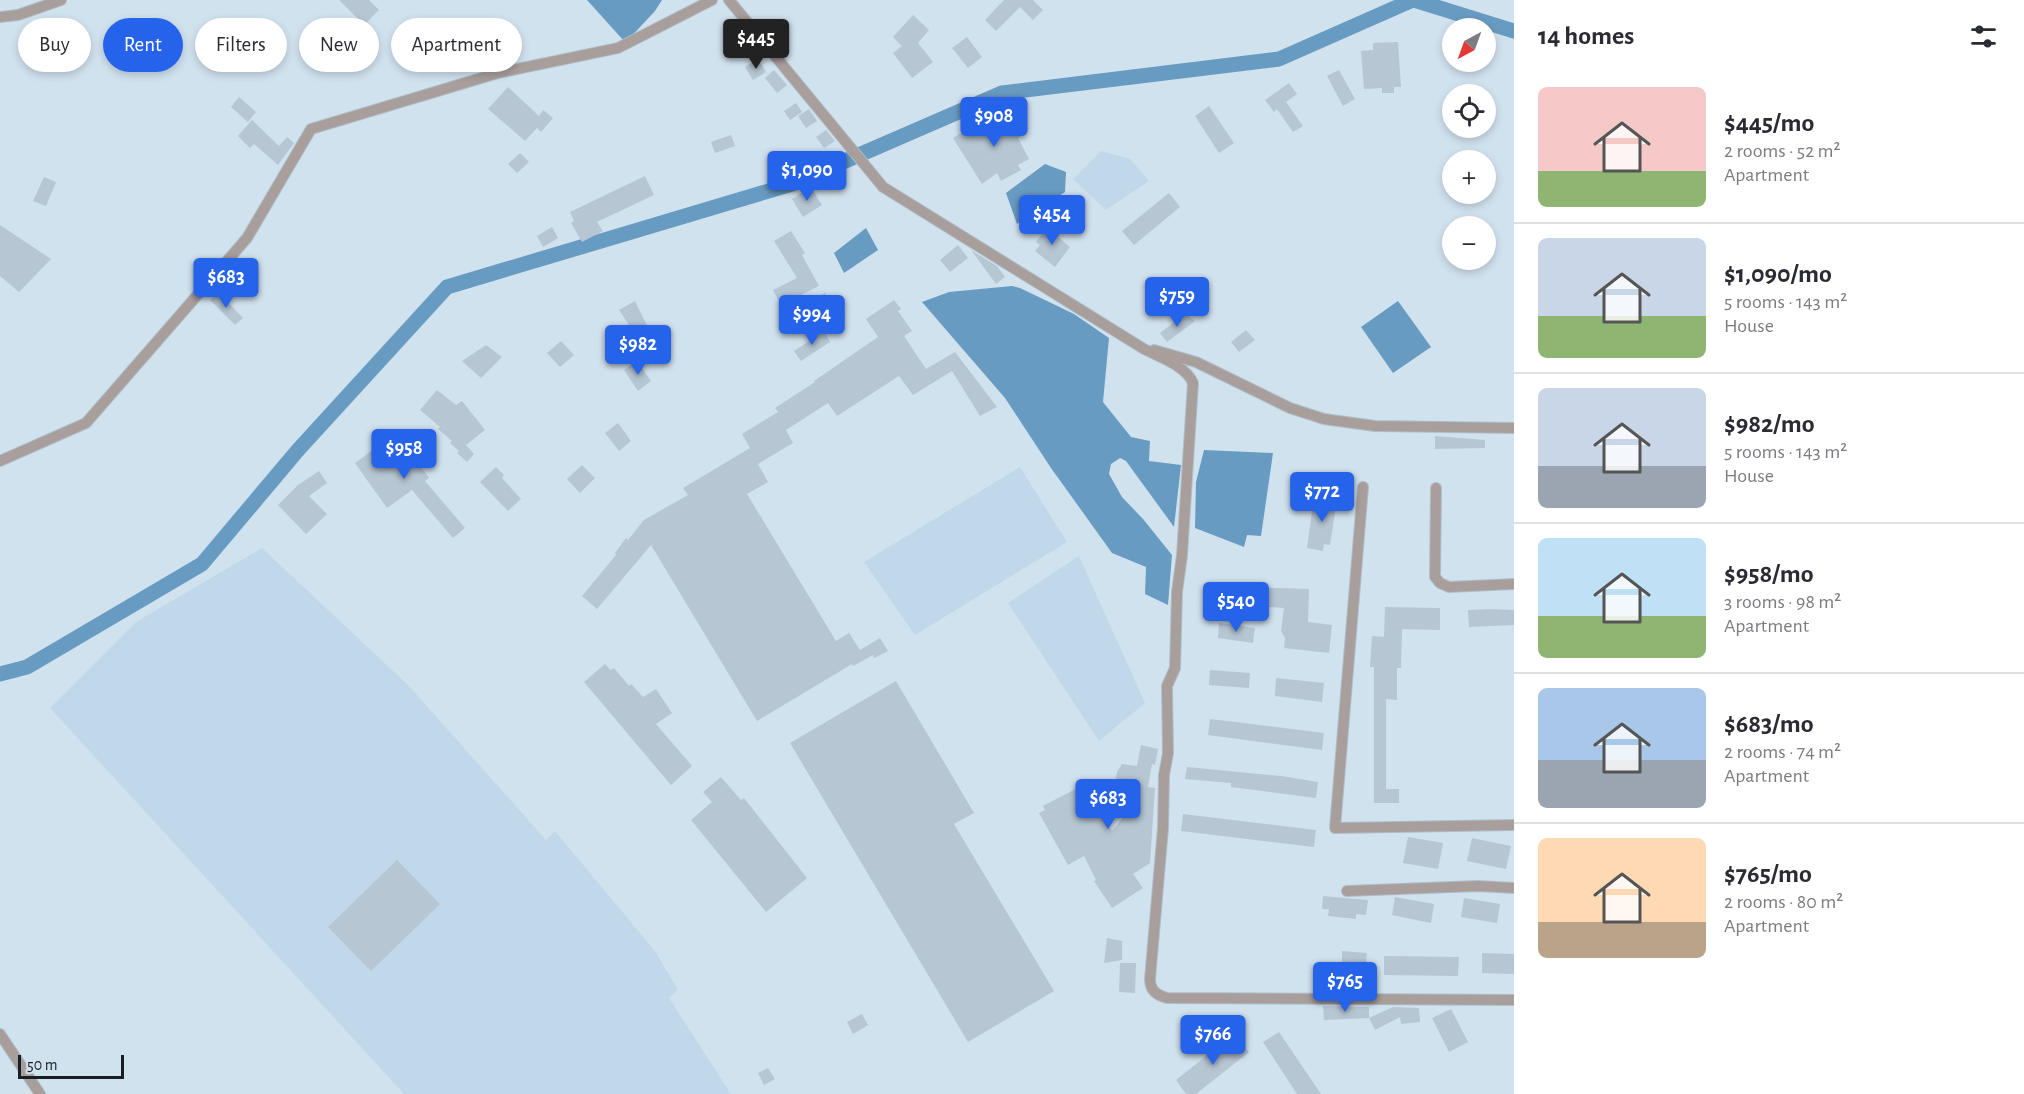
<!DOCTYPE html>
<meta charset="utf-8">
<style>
body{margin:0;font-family:"Alegreya Sans",sans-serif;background:#f7f7f7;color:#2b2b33;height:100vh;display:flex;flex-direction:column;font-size:22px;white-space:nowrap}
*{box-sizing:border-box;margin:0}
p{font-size:20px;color:#7c7c81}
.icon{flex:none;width:33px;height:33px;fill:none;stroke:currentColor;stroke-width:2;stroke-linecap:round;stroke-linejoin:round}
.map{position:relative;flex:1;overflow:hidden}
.details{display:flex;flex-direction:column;background:#fff;width:510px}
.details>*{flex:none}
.hud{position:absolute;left:18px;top:18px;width:570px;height:54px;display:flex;gap:12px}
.needle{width:39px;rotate:221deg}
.tools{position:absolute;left:1442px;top:18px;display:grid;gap:12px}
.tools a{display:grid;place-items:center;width:54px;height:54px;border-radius:50%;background:#fff;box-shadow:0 3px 9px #0003;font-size:30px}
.scale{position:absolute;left:18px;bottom:15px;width:106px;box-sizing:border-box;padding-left:6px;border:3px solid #181e23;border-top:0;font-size:16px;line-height:21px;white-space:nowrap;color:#181e23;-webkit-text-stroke:4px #d1e2ef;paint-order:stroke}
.price{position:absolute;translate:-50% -51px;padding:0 14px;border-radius:6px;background:#2563eb;color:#fff;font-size:20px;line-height:39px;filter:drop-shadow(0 2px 3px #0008)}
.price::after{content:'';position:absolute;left:50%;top:36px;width:18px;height:14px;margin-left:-9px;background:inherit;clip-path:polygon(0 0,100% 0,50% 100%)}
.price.selected{background:#222;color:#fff}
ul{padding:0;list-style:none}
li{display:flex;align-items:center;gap:18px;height:150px;padding:0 24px}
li+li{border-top:2px solid #e1e1e2}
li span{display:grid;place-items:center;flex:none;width:168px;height:120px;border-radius:9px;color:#555}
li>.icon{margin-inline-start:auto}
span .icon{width:72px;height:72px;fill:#fffc;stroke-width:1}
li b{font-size:26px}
h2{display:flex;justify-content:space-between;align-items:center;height:72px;padding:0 24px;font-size:26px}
.chip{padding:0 21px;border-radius:27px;background:#fff;box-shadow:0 3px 9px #0003;font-size:21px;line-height:54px}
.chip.selected{background:#2563eb;color:#fff}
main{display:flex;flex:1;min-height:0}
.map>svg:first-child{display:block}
</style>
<main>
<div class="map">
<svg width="1514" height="1094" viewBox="0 0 1514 1094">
<rect width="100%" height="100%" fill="#d1e2ef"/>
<g fill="#c0d8ea">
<path d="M1101 151 1130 159 1149 181 1106 210 1073 179Z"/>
<path d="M1020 467 1067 542 915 635 864 562Z"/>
<path d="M262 548 408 685 546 840 555 831 655 951 678 990 669 998 731 1094H404L50 708 136 622Z"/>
<path d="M1079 556 1145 703 1099 741 1008 603Z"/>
</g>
<g fill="#689bc1">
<path d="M587 0H662L655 11 628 40 624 41Z"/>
<path d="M1045 164 1066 172 1065 192 1017 224 1006 193Z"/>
<path d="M866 228 878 250 844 273 834 253Z"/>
<path d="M1012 286 1020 288 1074 314 1109 338 1103 402 1131 437 1150 441 1149 461 1181 465 1174 527 1126 461 1120 458 1111 464 1109 474 1122 497 1143 519 1172 555 1168 605 1145 594 1146 567 1112 553 1051 468 1005 398 922 302 949 292Z"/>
<path d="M1398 301 1431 347 1393 373 1361 327Z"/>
<path d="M1204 450 1273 453 1261 536 1247 535 1244 547 1195 528 1196 482Z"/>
</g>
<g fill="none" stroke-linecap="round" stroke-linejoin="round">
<g stroke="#689bc1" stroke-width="15">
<path d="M1414 0 1514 31"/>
<path d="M0 674 27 667 202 564 298 450 447 287 792 184 1002 93 1279 59 1413 0"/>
</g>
</g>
<g fill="#b6c6d3">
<path d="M339 0H369L379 10 364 25Z"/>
<path d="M1004 0H1033L1043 10 1033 20 1020 7 996 31 985 20Z"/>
<path d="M913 15 929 30 918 43 933 62 912 78 893 53 902 46 893 37Z"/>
<path d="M967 37 982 57 968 68 952 48Z"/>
<path d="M1398 42 1401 87H1394V93H1382V88L1364 89 1361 51 1373 50V43Z"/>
<path d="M758 59 766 72 753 80 745 67Z"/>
<path d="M774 70 787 85 777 93 765 78Z"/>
<path d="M1339 70 1355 99 1343 106 1327 76Z"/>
<path d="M1289 83 1297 94 1286 102 1303 126 1293 132 1277 109 1274 112 1265 100Z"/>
<path d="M508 87 539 116 543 110 553 118 541 132 537 128 525 141 488 109Z"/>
<path d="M239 97 256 112 248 122 231 107Z"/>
<path d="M796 103 802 112 790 120 784 111Z"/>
<path d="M1209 106 1234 143 1219 153 1195 116Z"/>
<path d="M809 109 817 121 806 128 798 116Z"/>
<path d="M1006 115 1009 120 1017 115 1027 133 1018 138 1029 159 1018 165 1021 170 1001 181 997 173 982 184 953 138 984 119 988 126Z"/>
<path d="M252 120 279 146 287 137 294 143 278 165 254 144 250 148 238 136Z"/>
<path d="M826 130 835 141 824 148 816 137Z"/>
<path d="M731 135 735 146 715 153 711 142Z"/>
<path d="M520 153 529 162 517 173 508 164Z"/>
<path d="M645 176 654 195 597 222 603 231 582 242 571 223 574 221 570 212Z"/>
<path d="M44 177 56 182 46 206 33 201Z"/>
<path d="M811 187 822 205 803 217 792 199Z"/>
<path d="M1169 193 1180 207 1134 245 1122 231Z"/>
<path d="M0 225 51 259 19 292 0 276Z"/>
<path d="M1049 225 1060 235 1058 237 1070 247 1055 267 1035 251 1040 245 1036 242Z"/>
<path d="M552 227 558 238 543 247 537 236Z"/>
<path d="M791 231 805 253 802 255 819 286 781 305 773 290 797 278 774 241Z"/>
<path d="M958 245 968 258 950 272 940 260Z"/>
<path d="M971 250 997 266 1005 277 996 284Z"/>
<path d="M218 292 243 318 235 325 210 300Z"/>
<path d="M825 293 837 317 826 322 814 299Z"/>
<path d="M894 300 901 309 898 311 912 331 904 336 926 369 955 352 997 407 980 416 952 371 913 395 899 376 837 416 828 403 786 430 793 443 758 464 768 482 747 494 836 641 849 633 860 650 880 638 888 651 874 658 873 655 853 666 852 664 757 721 651 545 597 609 582 596 616 555 615 553 626 538 628 540 644 520 688 495 683 488 750 448 742 434 778 412 775 408 815 382 814 381 878 337 866 319Z"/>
<path d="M635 301 658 348 647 353 636 330 633 331 619 310Z"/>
<path d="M1185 314 1195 321 1167 342 1160 333Z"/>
<path d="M1246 330 1255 340 1239 352 1231 342Z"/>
<path d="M824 331 830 342 801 361 794 351Z"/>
<path d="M561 341 574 355 560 367 547 353Z"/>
<path d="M486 345 502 357 481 378 462 361Z"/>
<path d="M637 361 651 381 638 391 624 370Z"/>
<path d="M437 390 456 405 462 401 485 430 466 445 474 454 467 462 457 453 459 451 450 443 452 441 438 429 440 427 420 410Z"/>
<path d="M618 423 631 441 619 451 605 433Z"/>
<path d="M396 433 429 478 425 481 465 528 453 538 412 490 387 508 355 463Z"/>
<path d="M1435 436 1485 440V448L1435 449Z"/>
<path d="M582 465 595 478 580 493 567 479Z"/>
<path d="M496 467 504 475 502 478 521 499 508 511 480 482Z"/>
<path d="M319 471 327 483 309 496 327 514 306 534 278 505 298 485Z"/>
<path d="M1314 497 1337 500 1330 545 1324 544 1323 551 1307 548Z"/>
<path d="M1207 583 1249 587 1309 589 1308 622 1332 625 1329 653 1284 648 1285 638 1281 631 1284 608 1206 603Z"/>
<path d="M1385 607 1440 608V630L1402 629 1401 668H1397V700L1386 699V789H1399V803H1374V667H1370L1372 636 1384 637Z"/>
<path d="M1490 609 1514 610V625L1469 627 1468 610Z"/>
<path d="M1219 623 1255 628 1253 643 1218 638Z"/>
<path d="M605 664 611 670 614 668 629 686 631 684 643 697 656 689 672 713 656 724 692 766 671 785 584 682Z"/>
<path d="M1210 670 1250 673 1249 688 1209 685Z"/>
<path d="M1276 678 1324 683 1322 702 1275 696Z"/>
<path d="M896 681 974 813 954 824 1054 991 968 1042 790 743Z"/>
<path d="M1210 719 1324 733 1322 750 1208 735Z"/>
<path d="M1141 745 1158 749 1155 765 1152 764 1148 787 1155 788 1150 863 1133 874 1143 888 1112 908 1094 881 1096 880 1084 856 1068 865 1039 813 1045 810 1043 806 1087 783 1112 831 1131 808 1128 791H1114L1117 772 1122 764 1137 766Z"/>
<path d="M1187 767 1281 776 1318 782 1316 798 1231 787V783L1185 779Z"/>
<path d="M721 777 741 800 744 798 807 878 766 912 691 820 712 802 703 792Z"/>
<path d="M1183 814 1316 830 1314 847 1181 831Z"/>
<path d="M1408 837 1443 843 1438 869 1403 863Z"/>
<path d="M1472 838 1511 846 1506 869 1467 861Z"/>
<path d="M397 860 440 904 371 971 328 927Z"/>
<path d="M1323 896 1368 900 1366 915 1356 914V919L1328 916 1329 909H1322Z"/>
<path d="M1395 897 1434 904 1431 923 1392 915Z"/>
<path d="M1464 898 1500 904 1497 923 1461 917Z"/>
<path d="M1107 938 1122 941V960L1104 963Z"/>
<path d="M1342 951 1367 953 1366 964H1363V967H1342Z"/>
<path d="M1482 953 1514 954V974L1482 973Z"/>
<path d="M1384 956 1459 957 1458 976 1384 975Z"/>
<path d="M1120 963H1136L1135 993 1119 992Z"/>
<path d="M1323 1006 1369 1007V1018L1324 1020Z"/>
<path d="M1393 1007 1419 1008 1420 1022 1401 1024 1400 1017 1375 1030 1369 1018Z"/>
<path d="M1451 1009 1468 1042 1449 1052 1432 1018Z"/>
<path d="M862 1014 868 1025 853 1034 847 1022Z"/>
<path d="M1279 1032 1321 1094H1297L1263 1042Z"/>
<path d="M1234 1034 1249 1052 1196 1094H1186L1176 1080Z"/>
<path d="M768 1068 775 1079 764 1085 758 1073Z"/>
</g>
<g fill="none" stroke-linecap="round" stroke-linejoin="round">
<defs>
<g id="minor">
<path d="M729 0 883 187 1144 349C1160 357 1186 366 1193 383L1182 555 1177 592 1175 668 1167 686 1168 753 1164 775 1163 828 1150 979C1150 991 1157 995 1167 998L1514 1000"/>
<path d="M0 17 18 15 61 0"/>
<path d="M1154 350 1196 362 1290 408 1324 419 1375 426 1514 428"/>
<path d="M0 461 86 423 247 238 311 129 498 73 618 48 712 0"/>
<path d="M1363 487 1335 828 1514 825"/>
<path d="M1436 488 1435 577 1440 583 1449 587 1514 584"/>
<path d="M1347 891 1478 886 1514 888"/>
<path d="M0 1034 40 1094"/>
</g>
</defs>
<use href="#minor" stroke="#b0bfca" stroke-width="12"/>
<use href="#minor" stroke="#a89e9c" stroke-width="10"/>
</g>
</svg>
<div class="tools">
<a><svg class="needle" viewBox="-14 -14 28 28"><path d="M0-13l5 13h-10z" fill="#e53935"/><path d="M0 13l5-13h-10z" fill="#7c7c81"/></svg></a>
<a><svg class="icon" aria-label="locate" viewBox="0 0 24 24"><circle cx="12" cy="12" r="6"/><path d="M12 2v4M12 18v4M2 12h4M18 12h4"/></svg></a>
<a>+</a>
<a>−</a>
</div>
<div class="scale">50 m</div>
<b class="price selected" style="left:756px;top:70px">$445</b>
<b class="price" style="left:994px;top:148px">$908</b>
<b class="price" style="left:807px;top:202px">$1,090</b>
<b class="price" style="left:1052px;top:246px">$454</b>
<b class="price" style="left:226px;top:309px">$683</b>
<b class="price" style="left:1177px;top:328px">$759</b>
<b class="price" style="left:812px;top:346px">$994</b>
<b class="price" style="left:638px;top:376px">$982</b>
<b class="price" style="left:404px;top:480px">$958</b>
<b class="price" style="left:1322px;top:523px">$772</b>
<b class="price" style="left:1236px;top:633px">$540</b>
<b class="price" style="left:1108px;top:830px">$683</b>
<b class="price" style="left:1345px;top:1013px">$765</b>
<b class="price" style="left:1213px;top:1066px">$766</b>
<div class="hud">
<a class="chip">Buy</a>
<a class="chip selected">Rent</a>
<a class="chip">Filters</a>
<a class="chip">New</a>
<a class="chip">Apartment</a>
</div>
</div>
<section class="details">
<h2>14 homes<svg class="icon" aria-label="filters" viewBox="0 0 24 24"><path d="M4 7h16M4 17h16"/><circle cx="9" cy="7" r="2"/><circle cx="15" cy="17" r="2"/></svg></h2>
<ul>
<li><span style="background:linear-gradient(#f6c9c9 70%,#8fb573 0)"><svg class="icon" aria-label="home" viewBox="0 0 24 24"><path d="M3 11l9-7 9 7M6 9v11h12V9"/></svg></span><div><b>$445/mo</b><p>2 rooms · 52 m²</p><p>Apartment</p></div></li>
<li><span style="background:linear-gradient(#c9d6e8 65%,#8fb573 0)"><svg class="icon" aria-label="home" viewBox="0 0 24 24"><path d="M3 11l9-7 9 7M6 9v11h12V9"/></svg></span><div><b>$1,090/mo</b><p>5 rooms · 143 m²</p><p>House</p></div></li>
<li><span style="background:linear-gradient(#c9d6e8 65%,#9aa5b1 0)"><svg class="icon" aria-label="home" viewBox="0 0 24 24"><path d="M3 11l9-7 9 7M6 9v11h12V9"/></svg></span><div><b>$982/mo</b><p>5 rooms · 143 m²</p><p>House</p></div></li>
<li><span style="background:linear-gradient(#bfe0f5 65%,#8fb573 0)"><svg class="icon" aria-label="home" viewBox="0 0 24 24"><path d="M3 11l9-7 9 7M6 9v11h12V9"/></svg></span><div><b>$958/mo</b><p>3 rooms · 98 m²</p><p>Apartment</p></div></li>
<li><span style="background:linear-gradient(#a9c7e8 60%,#9aa5b1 0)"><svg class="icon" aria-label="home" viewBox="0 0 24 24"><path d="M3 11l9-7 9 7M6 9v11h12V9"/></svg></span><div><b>$683/mo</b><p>2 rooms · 74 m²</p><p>Apartment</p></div></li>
<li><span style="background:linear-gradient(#ffd9b3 70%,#b9a48a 0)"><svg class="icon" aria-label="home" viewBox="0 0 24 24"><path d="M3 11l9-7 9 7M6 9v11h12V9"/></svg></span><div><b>$765/mo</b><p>2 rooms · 80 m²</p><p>Apartment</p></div></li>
</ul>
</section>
</main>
